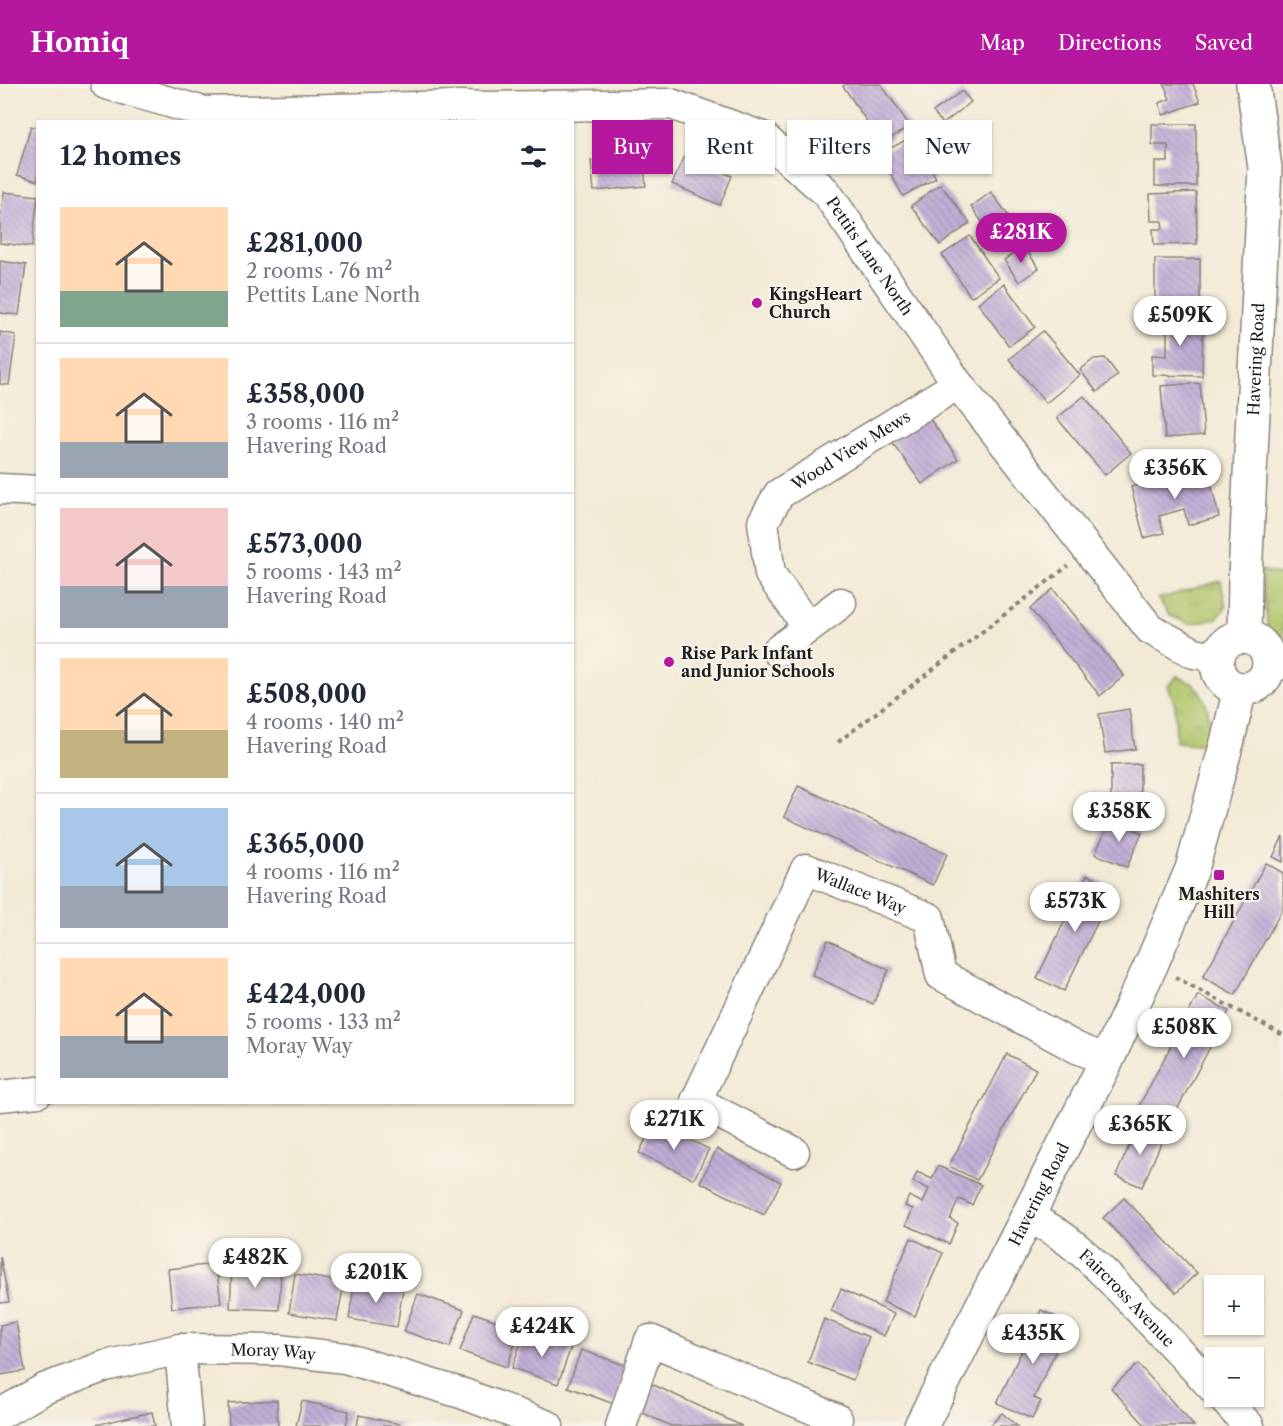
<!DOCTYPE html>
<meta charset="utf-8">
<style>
body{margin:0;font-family:"Libre Caslon Text",serif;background:#f6f6f7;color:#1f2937;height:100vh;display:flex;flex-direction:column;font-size:22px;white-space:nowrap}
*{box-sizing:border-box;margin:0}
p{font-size:20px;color:#747a83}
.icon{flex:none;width:33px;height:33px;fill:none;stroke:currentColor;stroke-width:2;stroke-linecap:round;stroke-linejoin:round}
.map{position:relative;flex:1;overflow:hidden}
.sheet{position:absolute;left:36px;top:36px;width:538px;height:984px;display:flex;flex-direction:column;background:#fff;border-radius:0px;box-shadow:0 2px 4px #0004}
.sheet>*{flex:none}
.guide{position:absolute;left:592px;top:36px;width:570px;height:54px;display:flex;gap:12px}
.controls{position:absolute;left:1204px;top:1191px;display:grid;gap:12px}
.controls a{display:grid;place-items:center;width:60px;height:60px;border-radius:0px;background:#fff;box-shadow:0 2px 4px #0004;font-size:30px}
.price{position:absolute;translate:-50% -51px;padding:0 14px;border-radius:21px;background:#fff;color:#222;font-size:20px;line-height:39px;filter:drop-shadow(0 2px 3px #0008)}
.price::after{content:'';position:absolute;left:50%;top:36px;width:18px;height:14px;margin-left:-9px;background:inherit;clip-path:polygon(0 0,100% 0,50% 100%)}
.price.active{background:#b5179e;color:#fff}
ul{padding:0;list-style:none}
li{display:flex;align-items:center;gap:18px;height:150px;padding:0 24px}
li+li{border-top:2px solid #e0e1e3}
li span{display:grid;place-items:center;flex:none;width:168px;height:120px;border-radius:0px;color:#555}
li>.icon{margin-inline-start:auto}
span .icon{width:72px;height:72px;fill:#fffc;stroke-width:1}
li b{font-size:26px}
h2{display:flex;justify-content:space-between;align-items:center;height:72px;padding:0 24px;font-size:26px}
.pill{padding:0 21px;border-radius:0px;background:#fff;box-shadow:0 2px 4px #0004;font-size:21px;line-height:54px}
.pill.active{background:#b5179e;color:#fff}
header{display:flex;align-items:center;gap:36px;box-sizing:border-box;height:84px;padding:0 30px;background:#b5179e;color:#fff}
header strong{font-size:28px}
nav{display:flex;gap:33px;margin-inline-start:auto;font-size:21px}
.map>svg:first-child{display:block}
</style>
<header>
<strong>Homiq</strong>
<nav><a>Map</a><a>Directions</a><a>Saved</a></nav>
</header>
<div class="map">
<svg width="1283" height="1342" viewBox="0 0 1283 1342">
<defs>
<pattern id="grass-tufts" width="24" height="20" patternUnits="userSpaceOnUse" patternTransform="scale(1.5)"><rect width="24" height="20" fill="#afc569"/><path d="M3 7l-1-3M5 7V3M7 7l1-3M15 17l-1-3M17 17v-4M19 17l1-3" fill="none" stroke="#96a95a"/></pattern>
<pattern id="building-back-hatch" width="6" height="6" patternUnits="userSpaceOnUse" patternTransform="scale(1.5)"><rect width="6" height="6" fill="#c1add6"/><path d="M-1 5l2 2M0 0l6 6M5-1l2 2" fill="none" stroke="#a594b7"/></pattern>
</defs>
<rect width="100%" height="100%" fill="#f7f3e8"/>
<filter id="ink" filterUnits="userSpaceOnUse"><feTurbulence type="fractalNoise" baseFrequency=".0167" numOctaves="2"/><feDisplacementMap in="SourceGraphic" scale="12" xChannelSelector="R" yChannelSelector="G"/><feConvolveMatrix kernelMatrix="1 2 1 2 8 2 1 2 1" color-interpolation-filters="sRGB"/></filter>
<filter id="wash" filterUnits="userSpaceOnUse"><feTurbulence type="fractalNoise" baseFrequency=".008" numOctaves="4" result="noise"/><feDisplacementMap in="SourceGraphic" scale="24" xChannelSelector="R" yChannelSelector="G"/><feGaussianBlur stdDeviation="1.35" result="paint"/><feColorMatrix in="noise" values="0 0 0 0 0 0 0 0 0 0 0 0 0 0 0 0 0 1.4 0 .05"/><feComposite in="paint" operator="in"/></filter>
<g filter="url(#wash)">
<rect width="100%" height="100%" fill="#f3ead5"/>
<g fill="url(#grass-tufts)" stroke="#667042" stroke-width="1.5">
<path d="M1261 486 1283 491V557L1268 546Z"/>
<path d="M1221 497 1226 523 1216 535 1190 540 1170 532 1158 515Z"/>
<path d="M1177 592C1182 595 1190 597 1194 601 1211 616 1210 641 1210 661L1176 658 1175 622 1168 602Z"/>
</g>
<g id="blocks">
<g fill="url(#building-back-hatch)">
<path d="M846 0H881L910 42 882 60 843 2Z"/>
<path d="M1164 0H1193L1200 18 1163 31 1159 19 1170 15Z"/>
<path d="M962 7 971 18 943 40 933 28Z"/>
<path d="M1152 40H1196V102H1155V78H1168V61H1152Z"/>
<path d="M31 42 38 44V97L17 91Z"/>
<path d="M913 52 936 94 903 112 880 70Z"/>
<path d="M643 71 646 102 594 107 591 77Z"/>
<path d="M685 72 732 92 720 121 672 100Z"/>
<path d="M940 100 970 139 940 161 911 122Z"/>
<path d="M4 108 38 112 32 163 0 159V136Z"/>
<path d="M991 108 1008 131 988 146 971 123Z"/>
<path d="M1196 108 1197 160 1154 161 1153 145H1163L1162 137H1151L1150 110Z"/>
<path d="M970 152 999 194 971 213 942 171Z"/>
<path d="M1024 163 1039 184 1019 198 1004 176Z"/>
<rect x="1155" y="175" width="45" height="53"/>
<path d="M0 177 26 181 19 231 0 229Z"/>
<path d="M1004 200 1035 243 1009 262 978 219Z"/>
<path d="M1156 232 1203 233 1202 292 1152 291V271L1167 272V247H1156Z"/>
<path d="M1043 247 1080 291 1046 319 1009 275Z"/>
<path d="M0 248 16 251 9 301 0 300Z"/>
<path d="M1105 274 1118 291 1097 308 1080 286 1094 275Z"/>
<path d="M1200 299 1204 351 1165 354 1161 302Z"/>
<path d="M1084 312 1131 369 1105 391 1057 334Z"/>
<path d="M925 328 958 375 922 400 889 354Z"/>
<path d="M1207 383 1219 433 1188 441 1184 425 1159 432 1164 449 1144 454 1131 403Z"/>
<path d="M1053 505 1124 592 1100 612 1030 525Z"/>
<path d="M1129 625 1135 665 1105 669 1099 630Z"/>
<path d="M1140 680V724H1111V681Z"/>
<path d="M798 702 947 770 933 801 784 733Z"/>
<path d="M1111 735 1142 749 1127 783 1095 770Z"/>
<path d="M1283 752V778L1273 773Z"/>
<path d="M1266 779 1283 789V824L1235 911 1203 893Z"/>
<path d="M1087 791 1114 804 1064 907 1037 894Z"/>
<path d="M828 856 889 886 873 920 812 891Z"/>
<path d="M1198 911 1229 927 1170 1039 1139 1022Z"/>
<path d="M1007 970 1036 985 977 1096 949 1082Z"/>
<path d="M654 1039 709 1065 694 1095 639 1069Z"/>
<path d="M1138 1041 1164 1052 1142 1103 1116 1092Z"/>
<path d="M717 1065 781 1098 764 1131 700 1098Z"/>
<path d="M938 1082 981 1101 972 1121 959 1115 950 1135 958 1139 949 1160 906 1141 913 1125 905 1122 909 1112 923 1119 929 1105 913 1098 917 1088 932 1095Z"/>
<path d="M1124 1114 1197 1189 1176 1209 1103 1134Z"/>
<path d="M911 1154 943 1169 915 1232 883 1218Z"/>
<path d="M0 1172 9 1218 0 1219Z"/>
<path d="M216 1180 221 1219 172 1224 168 1185Z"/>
<path d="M232 1184 281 1187 279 1226 230 1224Z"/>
<path d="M295 1190 344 1198 337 1237 289 1229Z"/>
<path d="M355 1196 403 1204 397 1243 349 1235Z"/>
<path d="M841 1205 894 1230 884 1252 831 1227Z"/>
<path d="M418 1210 464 1226 450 1263 404 1247Z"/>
<path d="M1041 1226 1069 1239 1034 1314 1041 1317 1032 1335 997 1319Z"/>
<path d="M474 1229 520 1245 507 1283 460 1267Z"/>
<path d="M824 1235 869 1253 853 1296 808 1278Z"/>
<path d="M16 1238 25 1287 0 1291V1241Z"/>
<path d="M525 1247 571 1263 558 1300 512 1284Z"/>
<path d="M581 1266 628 1282 614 1320 568 1303Z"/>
<path d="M1138 1280 1168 1313 1194 1342H1146L1111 1304Z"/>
<path d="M645 1297 742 1342H671L632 1324Z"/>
<path d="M277 1316 278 1342H229L228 1319Z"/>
<path d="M302 1317 349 1327 346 1342H296Z"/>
<path d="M152 1328 155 1342H95V1341Z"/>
<path d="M1002 1329 1017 1342H990Z"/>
<path d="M359 1331 404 1341V1342H357Z"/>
</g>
</g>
</g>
<g filter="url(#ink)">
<use href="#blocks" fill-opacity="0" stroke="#888378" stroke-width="1.5"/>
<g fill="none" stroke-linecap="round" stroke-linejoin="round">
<defs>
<g id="minor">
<path id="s1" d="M106 0 204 28 460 22 489 23 671 20 763 53 826 108 958 300 1150 545 1194 569 1217 573"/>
<path d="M0 405 38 407"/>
<path id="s2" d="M808 543 770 490 763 438 779 410 958 300"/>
<path d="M777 567 841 519"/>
<path d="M1269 582 1283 580"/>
<path d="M0 1012 38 1008"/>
<path id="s3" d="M794 1068 696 1017 806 785 929 834 941 891 1077 964 1107 976"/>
<path id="s4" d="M1028 1135C1067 1145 1117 1202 1145 1232 1168 1256 1192 1281 1215 1306"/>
<path d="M180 1265 187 1342"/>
<path d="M1221 1312 1249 1342"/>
<path id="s5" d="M0 1330 44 1305 105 1282 180 1265 279 1266 345 1274 464 1310 548 1342"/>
<path d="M621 1342 650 1256 837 1335"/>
</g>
<g id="major">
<path id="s6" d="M1244 553 1245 493 1265 84 1253 0"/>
<circle cx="1243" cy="579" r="26"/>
<path id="s7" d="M921 1342 1107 976 1151 881 1192 785 1228 655 1240 605"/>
</g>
</defs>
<use href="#minor" stroke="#888378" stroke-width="33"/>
<use href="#major" stroke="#888378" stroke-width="36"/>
<g stroke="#888378" stroke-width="4" stroke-dasharray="4.5 4.5" stroke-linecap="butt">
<path d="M838 658 1068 482"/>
<path d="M1175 893 1283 951"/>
</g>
<use href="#minor" stroke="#fff" stroke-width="30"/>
<use href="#major" stroke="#fff" stroke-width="33"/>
</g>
</g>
<g fill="#b5179e" stroke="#f7f3e8" stroke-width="2">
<circle cx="757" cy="219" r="6"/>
<circle cx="669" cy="578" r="6"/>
<rect x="1213" y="785" width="12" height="12" rx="3"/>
</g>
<g text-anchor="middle" stroke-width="4.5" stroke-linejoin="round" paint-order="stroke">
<g font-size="16" fill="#1c1c1c" stroke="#f7f3e8">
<text dy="6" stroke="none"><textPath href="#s1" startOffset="828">Pettits Lane North</textPath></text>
<text dy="6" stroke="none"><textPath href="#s6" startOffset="278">Havering Road</textPath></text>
<text dy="6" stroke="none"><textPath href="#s2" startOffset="234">Wood View Mews</textPath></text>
<text dy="6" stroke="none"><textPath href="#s3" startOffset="426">Wallace Way</textPath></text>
<text dy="6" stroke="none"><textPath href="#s7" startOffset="260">Havering Road</textPath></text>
<text dy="6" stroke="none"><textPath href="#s4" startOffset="128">Faircross Avenue</textPath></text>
<text dy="6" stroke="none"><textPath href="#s5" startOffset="286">Moray Way</textPath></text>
</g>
<g font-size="16" font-weight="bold" fill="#1c1c1c" stroke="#f7f3e8" text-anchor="start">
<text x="769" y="216">KingsHeart<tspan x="769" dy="18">Church</tspan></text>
<text x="681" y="575">Rise Park Infant<tspan x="681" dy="18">and Junior Schools</tspan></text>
<text x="1219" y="816" text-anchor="middle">Mashiters<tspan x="1219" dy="18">Hill</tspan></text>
</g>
</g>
</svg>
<div class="controls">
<a>+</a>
<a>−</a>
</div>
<b class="price active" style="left:1021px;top:180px">£281K</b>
<b class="price" style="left:1180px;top:263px">£509K</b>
<b class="price" style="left:1175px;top:416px">£356K</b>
<b class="price" style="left:1119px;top:759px">£358K</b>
<b class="price" style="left:1075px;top:849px">£573K</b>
<b class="price" style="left:1184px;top:975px">£508K</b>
<b class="price" style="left:674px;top:1067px">£271K</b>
<b class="price" style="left:1140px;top:1072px">£365K</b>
<b class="price" style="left:255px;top:1205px">£482K</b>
<b class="price" style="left:376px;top:1220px">£201K</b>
<b class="price" style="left:542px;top:1274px">£424K</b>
<b class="price" style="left:1033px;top:1281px">£435K</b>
<div class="guide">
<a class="pill active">Buy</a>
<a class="pill">Rent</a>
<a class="pill">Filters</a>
<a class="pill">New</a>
</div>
<section class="sheet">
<h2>12 homes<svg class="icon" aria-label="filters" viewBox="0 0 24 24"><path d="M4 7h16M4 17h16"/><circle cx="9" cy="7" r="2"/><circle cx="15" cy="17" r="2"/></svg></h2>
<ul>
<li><span style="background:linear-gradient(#ffd9b3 70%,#7fa58c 0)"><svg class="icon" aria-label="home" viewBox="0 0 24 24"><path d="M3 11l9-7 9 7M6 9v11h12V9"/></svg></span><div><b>£281,000</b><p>2 rooms · 76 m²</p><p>Pettits Lane North</p></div></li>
<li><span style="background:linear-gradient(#ffd9b3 70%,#9aa5b1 0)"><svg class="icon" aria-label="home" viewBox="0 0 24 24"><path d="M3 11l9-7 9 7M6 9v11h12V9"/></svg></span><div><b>£358,000</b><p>3 rooms · 116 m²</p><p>Havering Road</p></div></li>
<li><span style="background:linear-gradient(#f6c9c9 65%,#9aa5b1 0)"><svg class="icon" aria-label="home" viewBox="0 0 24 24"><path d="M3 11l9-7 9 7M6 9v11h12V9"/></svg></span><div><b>£573,000</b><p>5 rooms · 143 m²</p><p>Havering Road</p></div></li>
<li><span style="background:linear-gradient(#ffd9b3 60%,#c2b280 0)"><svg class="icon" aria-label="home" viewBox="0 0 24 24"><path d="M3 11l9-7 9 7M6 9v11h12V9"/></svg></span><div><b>£508,000</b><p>4 rooms · 140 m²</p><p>Havering Road</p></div></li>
<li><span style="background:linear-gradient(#a9c7e8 65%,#9aa5b1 0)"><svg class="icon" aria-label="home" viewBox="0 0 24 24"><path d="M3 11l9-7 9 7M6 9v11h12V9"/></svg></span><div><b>£365,000</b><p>4 rooms · 116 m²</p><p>Havering Road</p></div></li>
<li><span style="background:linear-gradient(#ffd9b3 65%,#9aa5b1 0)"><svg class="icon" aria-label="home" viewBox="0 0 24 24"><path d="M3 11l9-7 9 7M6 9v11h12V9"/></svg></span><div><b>£424,000</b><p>5 rooms · 133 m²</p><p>Moray Way</p></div></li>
</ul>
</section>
</div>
